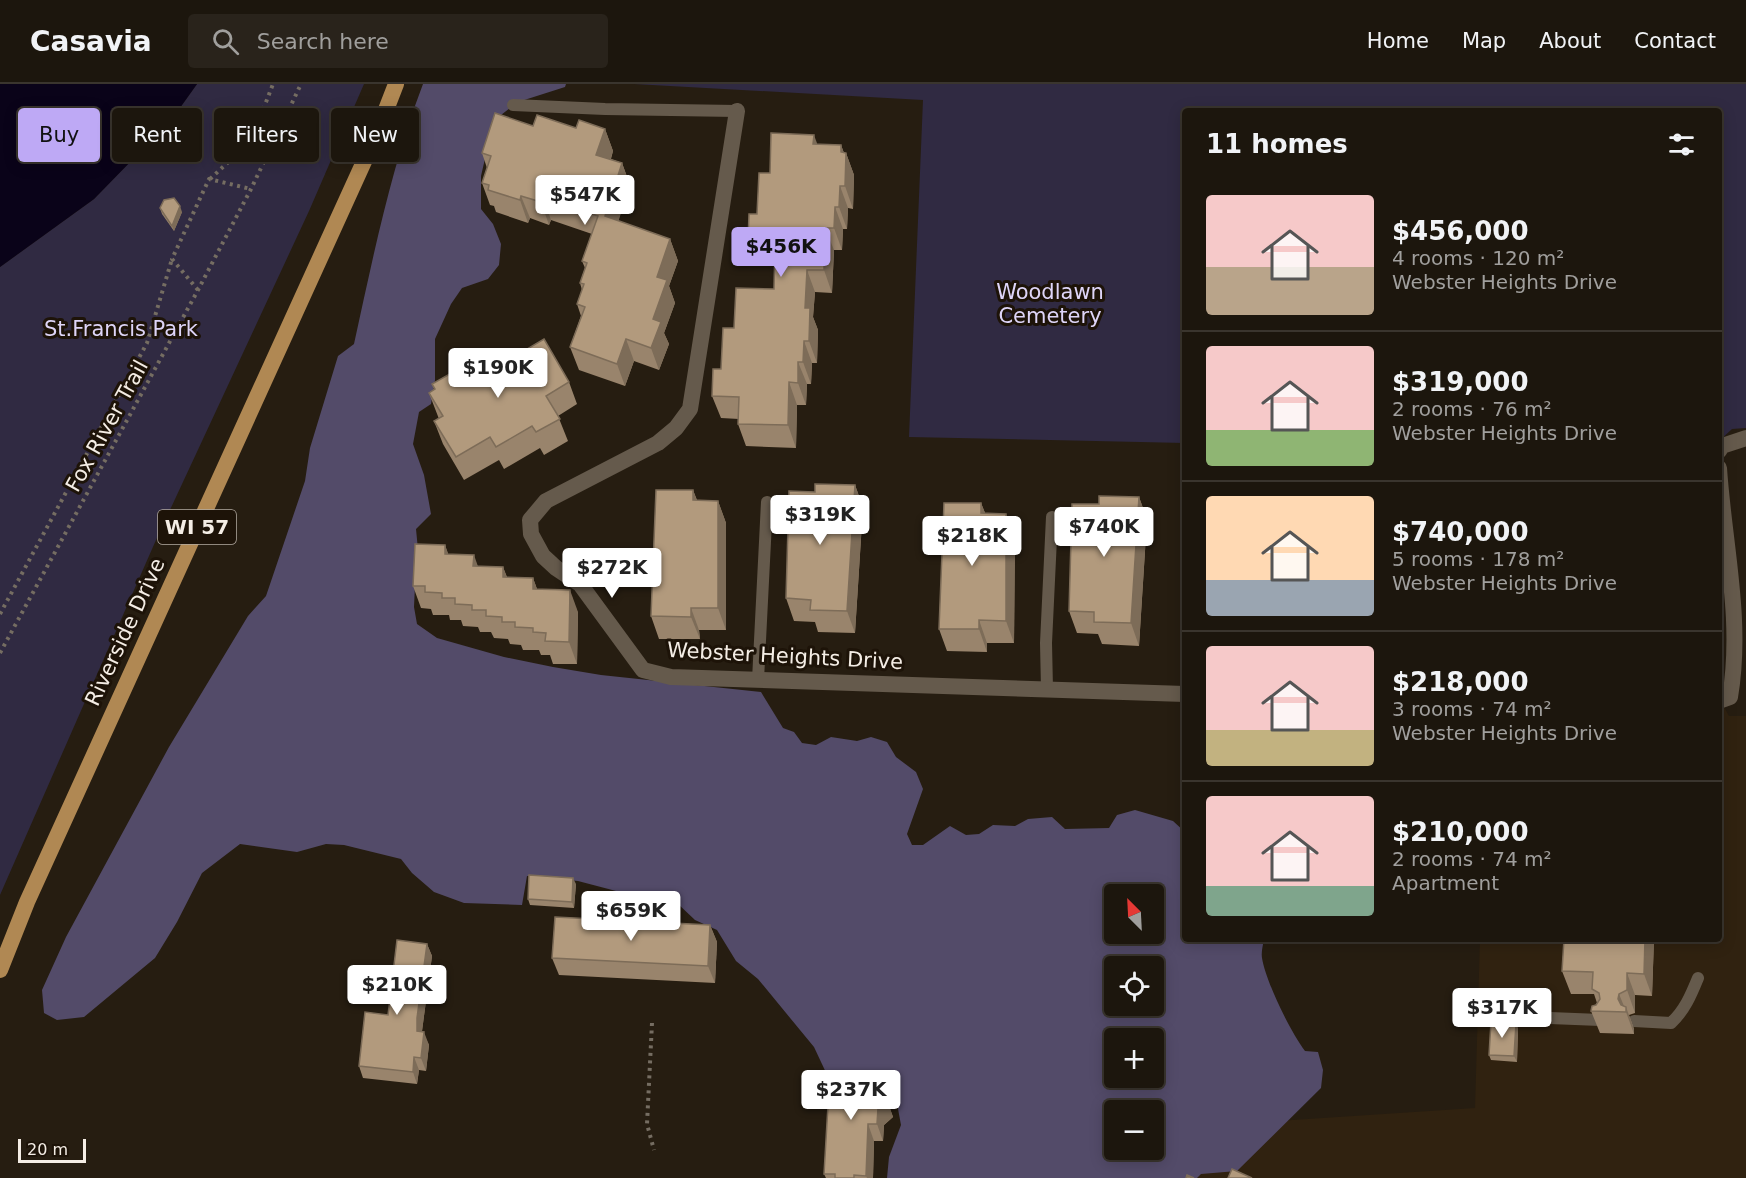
<!DOCTYPE html>
<meta charset="utf-8">
<style>
body{margin:0;font-family:"DejaVu Sans",sans-serif;background:#29231b;color:#f1f3f6;height:100vh;display:flex;flex-direction:column;font-size:22px;white-space:nowrap}
*{box-sizing:border-box;margin:0}
p{font-size:20px;color:#a09f9d}
.icon{flex:none;width:33px;height:33px;fill:none;stroke:currentColor;stroke-width:2;stroke-linecap:round;stroke-linejoin:round}
.map{position:relative;flex:1;overflow:hidden}
.side{position:absolute;left:1182px;top:24px;width:540px;height:834px;display:flex;flex-direction:column;background:#1c160d;border-radius:6px;box-shadow:0 3px 15px #0003,0 0 0 2px #3a352e}
.side>*{flex:none}
.guide{position:absolute;left:18px;top:24px;width:570px;height:54px;display:flex;gap:12px}
.needle{width:39px;rotate:336deg}
.buttons{position:absolute;left:1104px;top:800px;display:grid;gap:12px}
.buttons a{display:grid;place-items:center;width:60px;height:60px;border-radius:6px;background:#1c160d;box-shadow:0 3px 15px #0003,0 0 0 2px #3a352e;font-size:30px}
.scale{position:absolute;left:18px;bottom:15px;width:68px;box-sizing:border-box;padding-left:6px;border:3px solid #f4ede5;border-top:0;font-size:16px;line-height:21px;white-space:nowrap;color:#f4ede5;-webkit-text-stroke:4px #1d1308;paint-order:stroke}
.price{position:absolute;translate:-50% -51px;padding:0 14px;border-radius:6px;background:#fff;color:#222;font-size:20px;line-height:39px;filter:drop-shadow(0 2px 3px #0008)}
.price::after{content:'';position:absolute;left:50%;top:36px;width:18px;height:14px;margin-left:-9px;background:inherit;clip-path:polygon(0 0,100% 0,50% 100%)}
.price.selected{background:#bea9f5;color:#111}
ul{padding:0;list-style:none}
li{display:flex;align-items:center;gap:18px;height:150px;padding:0 24px}
li+li{border-top:2px solid #3a352e}
li span{display:grid;place-items:center;flex:none;width:168px;height:120px;border-radius:6px;color:#555}
li>.icon{margin-inline-start:auto}
span .icon{width:72px;height:72px;fill:#fffc;stroke-width:1}
li b{font-size:26px}
h2{display:flex;justify-content:space-between;align-items:center;height:72px;padding:0 24px;font-size:26px}
.pill{padding:0 21px;border-radius:6px;background:#1c160d;box-shadow:0 3px 15px #0003,0 0 0 2px #3a352e;font-size:21px;line-height:54px}
.pill.selected{background:#bea9f5;color:#111}
header{display:flex;align-items:center;gap:36px;box-sizing:border-box;height:84px;padding:0 30px;background:#1c160d;border-bottom:2px solid #3a352e}
header strong{font-size:28px}
nav{display:flex;gap:33px;margin-inline-start:auto;font-size:21px}
.search{width:420px;height:54px;background:#29231b;display:flex;align-items:center;gap:15px;box-sizing:border-box;padding:0 21px;border-radius:6px;color:#a09f9d;font-size:22px}
.map>svg:first-child{display:block}
</style>
<header>
<strong>Casavia</strong>
<div class="search"><svg class="icon" aria-label="search" viewBox="0 0 24 24"><circle cx="10" cy="10" r="6"/><path d="M15 15l6 6"/></svg>Search here</div>
<nav><a>Home</a><a>Map</a><a>About</a><a>Contact</a></nav>
</header>
<div class="map">
<svg width="1746" height="1094" viewBox="0 0 1746 1094">
<rect width="100%" height="100%" fill="#261d11"/>
<path fill="#302210" d="M1720 616 1729 632H1746V1094H1162L1186 1043 1475 1024 1480 855H1719Z"/>
<g fill="#302a42">
<path d="M197 0H364L309 127 156 456 0 811V183L94 115 172 35Z"/>
<path d="M634 0H1746V344L1732 345 1719 357V27H1185V359L909 353 923 16Z"/>
</g>
<path fill="#534b69" fill-rule="evenodd" d="M423 0H566L565 3 518 18 501 31 487 66 481 92V125L493 140 501 160 499 181 488 195 462 204 451 220 435 255V296L431 320 419 328 413 360 424 391 431 430 416 445 419 476 415 501 414 523 417 540 437 554 504 573 553 583 601 591 761 608 783 644 794 648 802 659 816 661 831 653 857 657 871 653 887 658 896 673 916 688 923 705 907 750 912 761H923L950 742 966 751 979 750 993 741 1015 742 1028 735 1052 733 1065 745 1109 744 1117 731 1135 726 1173 737 1185 748V855H1264C1263 861 1261 868 1262 874 1266 898 1290 947 1305 967L1318 968 1323 986 1321 1004 1237 1087 1201 1090 1197 1094H887L889 1073 901 1041 893 998 829 995 814 963 758 895 736 877 717 846 695 836 677 819 629 820 616 807 578 797 527 792 522 821 464 819 434 808 412 789 401 775 344 761 326 760 297 768 240 760 202 789 177 838 155 874 84 933 57 936 44 929 42 906 66 853 169 663 248 532 266 512 305 397 310 364 338 272 354 260C373 173 391 84 423 0ZM1114 810H1154V849H1114ZM1114 882H1154V921H1114ZM1114 954H1154V993H1114ZM1114 1026H1154V1065H1114Z"/>
<path fill="#0a0319" d="M0 0H197L172 35 94 115 0 183Z"/>
<g fill="none" stroke-linecap="round" stroke-linejoin="round">
<g stroke="#756d62" stroke-width="4" stroke-dasharray="3 4.5" stroke-linecap="butt">
<path d="M210 95 251 57 273 0"/>
<path d="M198 206 172 175 209 95 251 105"/>
<path d="M0 530 147 259 172 175"/>
<path d="M0 569 198 206 251 105 301 0"/>
<path d="M652 939 647 1040 654 1066"/>
</g>
<g stroke="#655a4c" stroke-width="12">
<path d="M513 21 605 25 737 27"/>
<path d="M758 596 767 418"/>
<path d="M1047 605 1046 559 1052 433"/>
<path d="M1525 933 1600 936"/>
<path d="M1634 937 1671 939C1685 926 1691 911 1698 894"/>
</g>
<g stroke="#655a4c" stroke-width="16">
<path d="M737 27 690 325 676 344 658 359 546 417 530 436 531 450 543 472 556 484 580 500 643 586 671 593 1185 610"/>
<path d="M1719 367 1722 362 1746 354"/>
<path d="M1719 384C1724 461 1743 536 1730 613L1719 617"/>
</g>
<path stroke="#b08853" stroke-width="16" d="M0 886 27 818 377 49 396 0"/>
</g>
<g fill="#99846c">
<path d="M533 42 605 45 613 67 611 75 622 79 630 101 618 137 670 155 678 177 669 202 675 219 664 249 669 260 659 286 634 277 625 302 579 286 570 263 581 232 577 220 582 206 580 199 585 184 582 177 592 150 551 136 549 141 530 134 528 139 496 128 494 122 490 121 482 99 487 84 482 69Z"/>
<path d="M817 60 841 61 844 69H846L854 91 853 125 848 124 847 145H843L842 166H834L832 209 815 208 813 233 818 246 817 279H812L811 300H807L806 321H797L796 364 746 362 738 340 739 335 721 334 712 312 734 244 774 205 775 180H756L748 157 770 89Z"/>
<path d="M160 124 182 128 174 147 162 130Z"/>
<path d="M507 277 569 298 577 320 558 332 568 357 544 371 540 364 504 385 499 376 464 396 443 360 434 337 439 335 429 309 434 305 432 300 464 288 485 281Z"/>
<path d="M855 401 863 423 855 549 818 548 815 538 794 537 786 514Z"/>
<path d="M693 406 697 416 718 417 726 439V546H699L700 555H659L651 532Z"/>
<path d="M1139 413 1147 435 1139 562 1102 560 1098 550 1077 549 1069 527 1099 420Z"/>
<path d="M981 419 985 429 1015 452 1014 559H987V568L947 567 939 545Z"/>
<path d="M445 461 448 470 478 482 503 483 507 493 533 494 537 505 578 528 577 580H553L550 571H541L539 566H523L521 561 510 560 508 555 494 554 491 548H480L478 543 463 542 461 536H450L449 531H433L431 525 421 524 413 502Z"/>
<path d="M576 800 574 824 530 821 528 815Z"/>
<path d="M710 841 717 858 715 899 559 891 552 874Z"/>
<path d="M1564 855H1654L1652 912 1635 911V929L1629 931 1634 945V950L1600 949 1591 927 1597 919 1594 910H1571L1562 887Z"/>
<path d="M427 860 432 872 422 947 429 961 426 987 419 986 417 1000 363 994 359 982Z"/>
<path d="M1516 939 1518 945 1517 978 1491 976 1489 971Z"/>
<path d="M886 1006V1015L887 1016 893 1033 884 1041 883 1057H874L873 1094H826L824 1090Z"/>
</g>
<g fill="#7d6c58">
<path d="M605 45 613 67 605 93 596 71Z"/>
<path d="M814 51 822 73 813 60Z"/>
<path d="M841 61 846 75V69L854 91 853 125 845 102 841 68Z"/>
<path d="M622 79 630 101 613 154 605 132Z"/>
<path d="M840 102 848 124 847 145 839 123Z"/>
<path d="M521 112 530 134 528 139 520 116Z"/>
<path d="M543 114 551 136 549 141 541 118Z"/>
<path d="M180 122 182 128 174 147 172 142Z"/>
<path d="M835 123 843 145 842 166 834 144Z"/>
<path d="M825 144 834 166 832 209 824 186Z"/>
<path d="M670 155 678 177 669 202 675 219 664 249 669 260 659 286 651 264 657 193Z"/>
<path d="M807 186 815 208 813 233 818 246 817 279 809 257 805 224Z"/>
<path d="M626 255 634 277 625 302 617 280Z"/>
<path d="M804 257 812 279 811 300 803 278Z"/>
<path d="M798 278 807 300 806 321 798 299Z"/>
<path d="M789 298 797 321 796 364 788 341Z"/>
<path d="M855 401 863 423 855 549 847 527Z"/>
<path d="M693 406 701 428 693 416Z"/>
<path d="M1139 413 1147 435 1139 562 1131 539Z"/>
<path d="M718 417 726 439V546L718 524Z"/>
<path d="M981 419 990 441 981 429Z"/>
<path d="M1006 430 1015 452 1014 559 1006 537Z"/>
<path d="M445 461 453 483 445 470Z"/>
<path d="M474 471 482 494 473 482Z"/>
<path d="M503 483 511 505 503 493Z"/>
<path d="M533 494 541 516 533 505Z"/>
<path d="M570 506 578 528 577 580 569 558Z"/>
<path d="M691 524 699 546 700 555 691 533Z"/>
<path d="M979 536 987 559V568L979 545Z"/>
<path d="M573 794 576 800 574 824 572 818Z"/>
<path d="M710 841 717 858 715 899 708 882Z"/>
<path d="M1645 855H1654L1652 912 1644 890Z"/>
<path d="M427 860 432 872 422 947V960L417 947V934Z"/>
<path d="M1627 889 1635 911V929L1627 906Z"/>
<path d="M1619 910 1626 927V923L1634 945V950L1626 928H1622L1618 915Z"/>
<path d="M1516 939 1518 945 1517 978 1514 972Z"/>
<path d="M424 948 429 961 426 987 421 974Z"/>
<path d="M414 973 419 986 417 1000 413 988Z"/>
<path d="M880 989 886 1006V1017L887 1016 893 1033 884 1041 883 1057 877 1040Z"/>
<path d="M868 1040 874 1057 873 1094H867L866 1092Z"/>
</g>
<g fill="#b29a7d" stroke="#7d6c58" stroke-width="1.5">
<path d="M495 29 533 42 537 31 576 44 579 36 605 45 596 71 622 79 605 132 670 155 657 193 667 196 653 235 661 238 651 264 626 255 617 280 570 263 585 223 577 220 584 200 580 199 587 179 582 177 598 132 543 114 541 118 521 112 520 116 488 106 489 101 482 99 491 72 482 69Z"/>
<path d="M771 49 814 51 813 60 841 61V68L846 69 845 102H840L839 123H835L834 144H825L824 186H807L805 224H810L809 257H804L803 278H798V299L789 298 788 341 738 340 739 313 712 312 713 285H721L723 244H734L736 204 774 205 775 158 748 157 749 130H757L759 89H770Z"/>
<path d="M174 114 180 122 172 142 160 124 164 116Z"/>
<path d="M544 255 569 298 546 312 560 335 536 348 532 342 496 363 490 353 456 373 434 337 443 332 429 309 435 305 432 300 462 283 464 288 482 277 485 281 502 270 507 277Z"/>
<path d="M815 400 855 401 847 527 810 526 811 516 786 514 789 407 815 408Z"/>
<path d="M656 406H693V416L718 417V524H691V533L651 532Z"/>
<path d="M1099 412 1139 413 1131 539 1094 538V528L1069 527 1072 420H1099Z"/>
<path d="M944 419H981V429L1006 430V537L979 536V545H939Z"/>
<path d="M415 460 445 461V470L474 471 473 482 503 483V493L533 494V505L570 506 569 558 545 557 546 549 533 548V544L515 543V538H502V533L486 532V526H472V521L455 520V514H442V509L425 508V502H413Z"/>
<path d="M529 791 573 794 572 818 528 815Z"/>
<path d="M555 833 710 841 708 882 552 874Z"/>
<path d="M1564 855H1645L1644 890 1627 889V906L1619 910 1618 915 1621 921 1626 923V928L1591 927 1592 922 1596 921 1600 915 1599 909 1592 905 1593 888 1562 887Z"/>
<path d="M397 856 427 860 417 934V947L424 948 421 974 414 973 413 988 359 982 365 928 388 931Z"/>
<path d="M1491 938 1516 939 1514 972 1489 971Z"/>
<path d="M830 987 880 989 879 1008 887 1016 878 1024 877 1040H868L866 1092 854 1091V1094H835V1090H824Z"/>
<path d="M1232 1085 1252 1094H1228Z"/>
<path d="M1187 1091 1194 1094H1186Z"/>
</g>
<g text-anchor="middle" stroke-width="6" stroke-linejoin="round" paint-order="stroke">
<rect fill="#1d1308" stroke="#b4aca3" stroke-width="1.5" x="158" y="426" width="78" height="34" rx="4.5"/>
<g font-size="20" font-weight="bold" fill="#f4ede5">
<text x="197" y="450">WI 57</text>
</g>
<g font-size="21" fill="#ded5f8" stroke="#1d1308">
<text x="1050" y="215">Woodlawn<tspan x="1050" dy="24">Cemetery</tspan></text>
<text x="121" y="252">St.Francis Park</text>
</g>
<g font-size="21" fill="#f4ede5" stroke="#1d1308">
<text transform="translate(107 342) rotate(-61)" y="7">Fox River Trail</text>
<text transform="translate(125 548) rotate(-65)" y="7">Riverside Drive</text>
<text transform="translate(785 572) rotate(3)" y="7">Webster Heights Drive</text>
</g>
</g>
</svg>
<div class="buttons">
<a><svg class="needle" viewBox="-14 -14 28 28"><path d="M0-13l5 13h-10z" fill="#e53935"/><path d="M0 13l5-13h-10z" fill="#a09f9d"/></svg></a>
<a><svg class="icon" aria-label="locate" viewBox="0 0 24 24"><circle cx="12" cy="12" r="6"/><path d="M12 2v4M12 18v4M2 12h4M18 12h4"/></svg></a>
<a>+</a>
<a>−</a>
</div>
<div class="scale">20 m</div>
<b class="price" style="left:585px;top:142px">$547K</b>
<b class="price selected" style="left:781px;top:194px">$456K</b>
<b class="price" style="left:498px;top:315px">$190K</b>
<b class="price" style="left:820px;top:462px">$319K</b>
<b class="price" style="left:1104px;top:474px">$740K</b>
<b class="price" style="left:972px;top:483px">$218K</b>
<b class="price" style="left:612px;top:515px">$272K</b>
<b class="price" style="left:631px;top:858px">$659K</b>
<b class="price" style="left:397px;top:932px">$210K</b>
<b class="price" style="left:1502px;top:955px">$317K</b>
<b class="price" style="left:851px;top:1037px">$237K</b>
<div class="guide">
<a class="pill selected">Buy</a>
<a class="pill">Rent</a>
<a class="pill">Filters</a>
<a class="pill">New</a>
</div>
<section class="side">
<h2>11 homes<svg class="icon" aria-label="filters" viewBox="0 0 24 24"><path d="M4 7h16M4 17h16"/><circle cx="9" cy="7" r="2"/><circle cx="15" cy="17" r="2"/></svg></h2>
<ul>
<li><span style="background:linear-gradient(#f6c9c9 60%,#b9a48a 0)"><svg class="icon" aria-label="home" viewBox="0 0 24 24"><path d="M3 11l9-7 9 7M6 9v11h12V9"/></svg></span><div><b>$456,000</b><p>4 rooms · 120 m²</p><p>Webster Heights Drive</p></div></li>
<li><span style="background:linear-gradient(#f6c9c9 70%,#8fb573 0)"><svg class="icon" aria-label="home" viewBox="0 0 24 24"><path d="M3 11l9-7 9 7M6 9v11h12V9"/></svg></span><div><b>$319,000</b><p>2 rooms · 76 m²</p><p>Webster Heights Drive</p></div></li>
<li><span style="background:linear-gradient(#ffd9b3 70%,#9aa5b1 0)"><svg class="icon" aria-label="home" viewBox="0 0 24 24"><path d="M3 11l9-7 9 7M6 9v11h12V9"/></svg></span><div><b>$740,000</b><p>5 rooms · 178 m²</p><p>Webster Heights Drive</p></div></li>
<li><span style="background:linear-gradient(#f6c9c9 70%,#c2b280 0)"><svg class="icon" aria-label="home" viewBox="0 0 24 24"><path d="M3 11l9-7 9 7M6 9v11h12V9"/></svg></span><div><b>$218,000</b><p>3 rooms · 74 m²</p><p>Webster Heights Drive</p></div></li>
<li><span style="background:linear-gradient(#f6c9c9 75%,#7fa58c 0)"><svg class="icon" aria-label="home" viewBox="0 0 24 24"><path d="M3 11l9-7 9 7M6 9v11h12V9"/></svg></span><div><b>$210,000</b><p>2 rooms · 74 m²</p><p>Apartment</p></div></li>
</ul>
</section>
</div>
